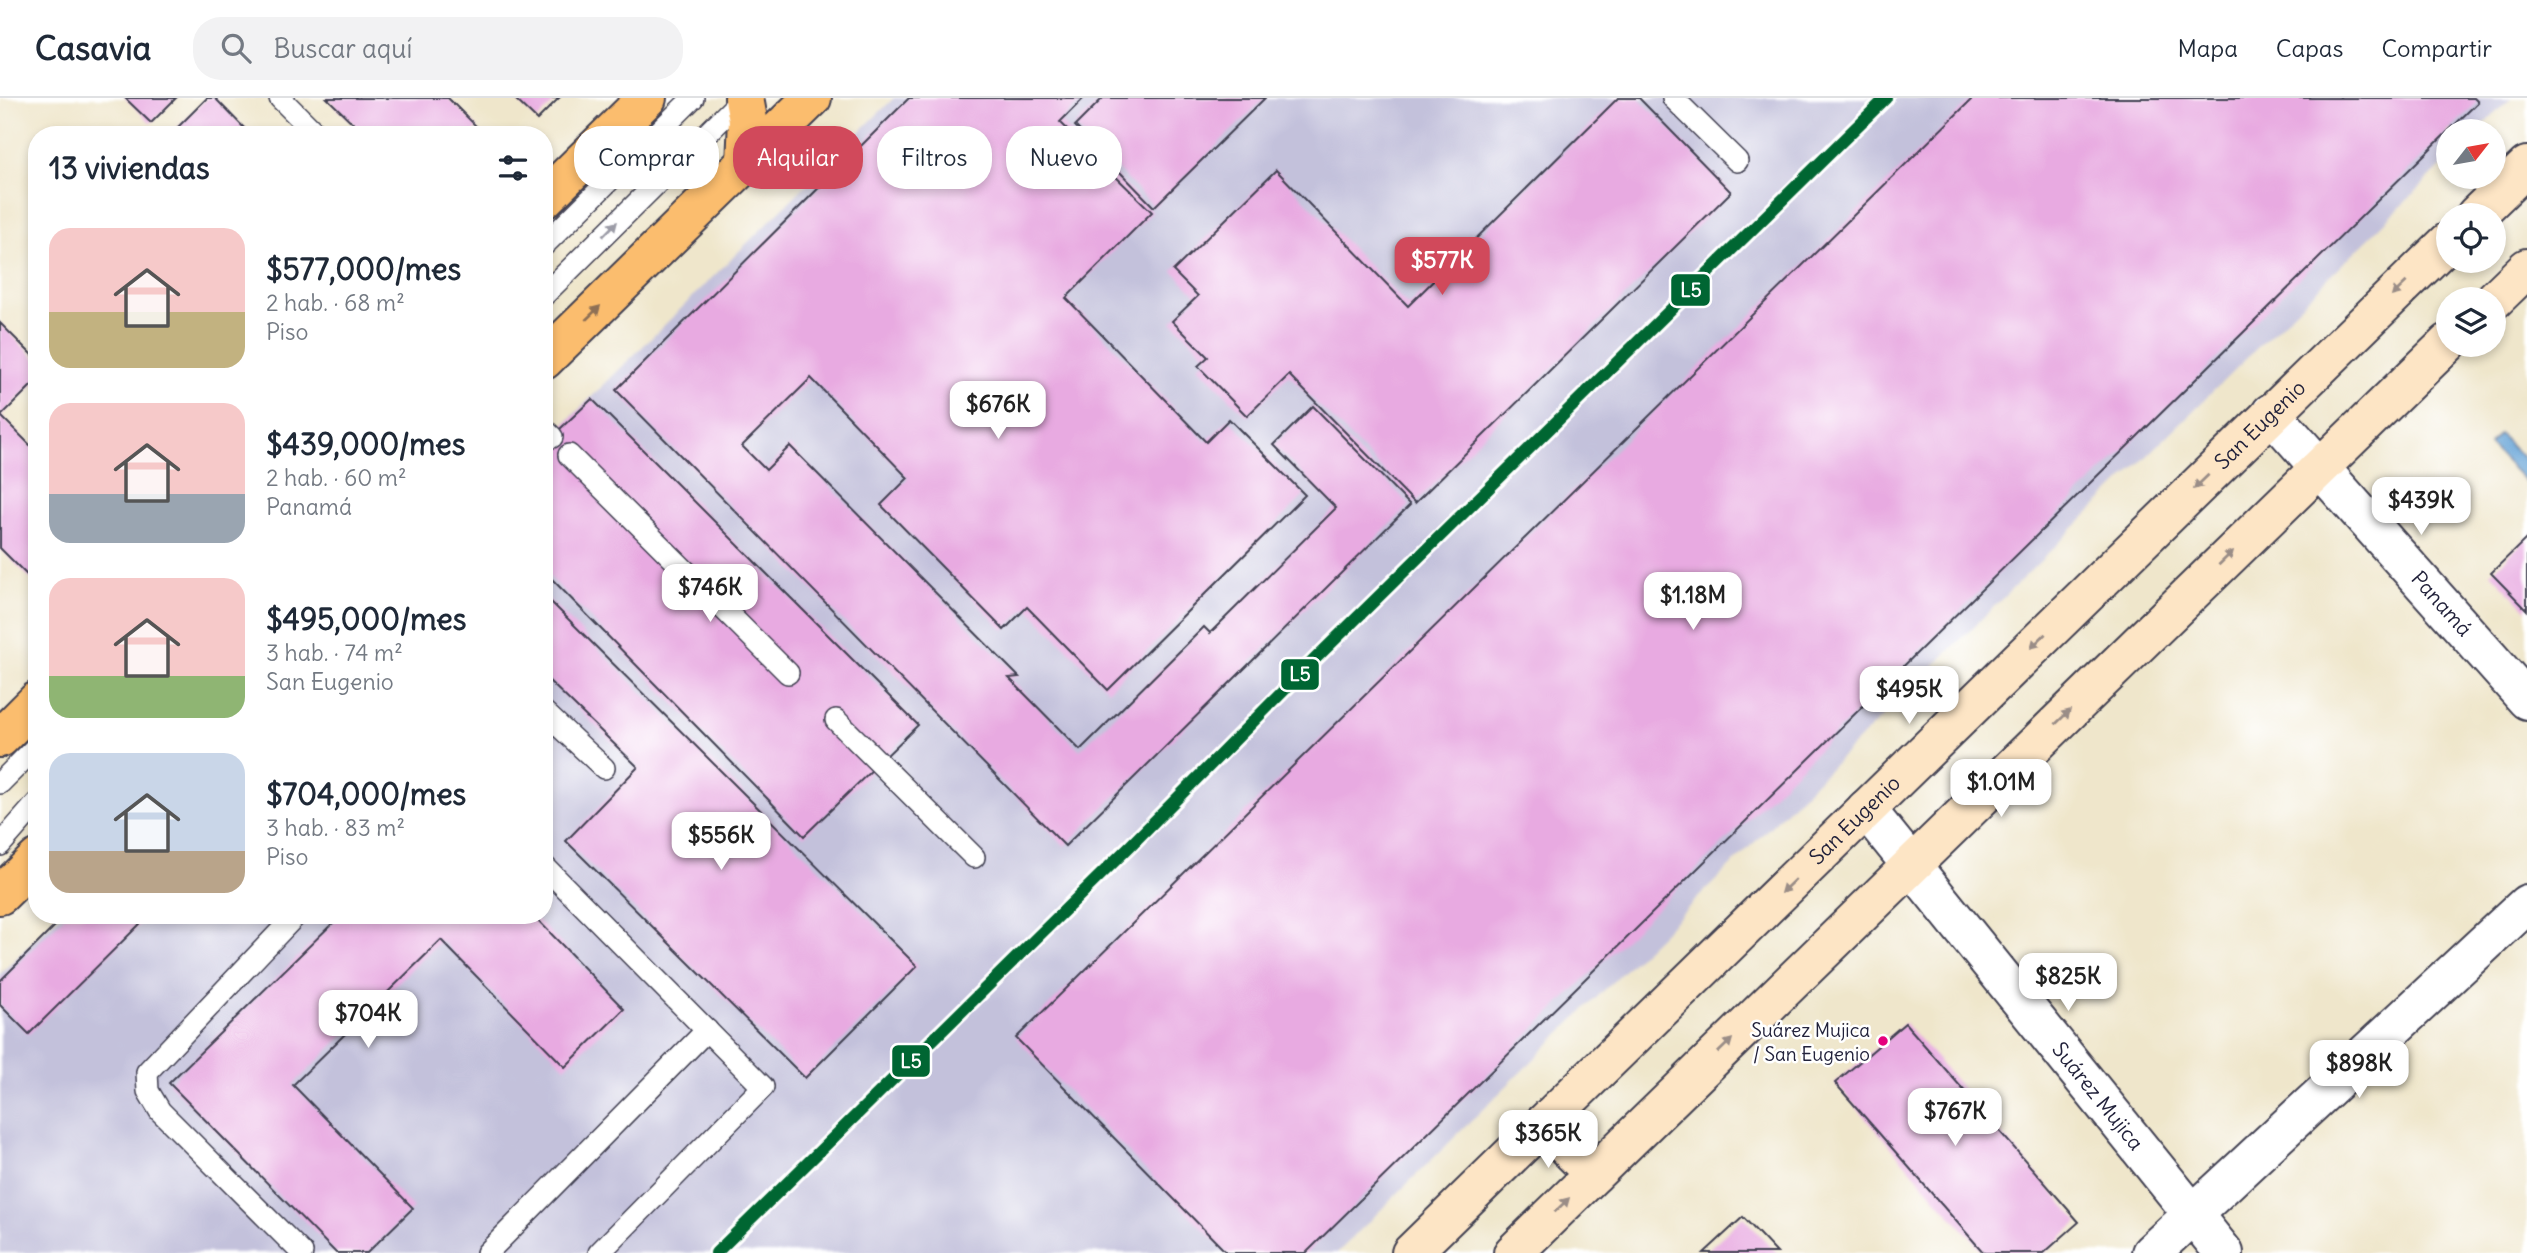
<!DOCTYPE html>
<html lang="es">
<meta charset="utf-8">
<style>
body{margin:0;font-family:Delius,sans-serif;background:#f2f2f3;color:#1f2937;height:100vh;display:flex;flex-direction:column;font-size:26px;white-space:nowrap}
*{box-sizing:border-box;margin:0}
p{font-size:23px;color:#747a83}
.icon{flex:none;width:38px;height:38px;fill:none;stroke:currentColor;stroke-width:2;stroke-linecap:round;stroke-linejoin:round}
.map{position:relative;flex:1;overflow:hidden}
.panel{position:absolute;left:28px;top:28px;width:525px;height:798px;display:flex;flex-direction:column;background:#fff;border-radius:28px;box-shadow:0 4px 10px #0003}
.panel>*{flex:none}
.guide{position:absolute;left:574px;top:28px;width:665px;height:63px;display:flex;gap:14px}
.needle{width:46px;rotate:59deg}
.controls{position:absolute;left:2436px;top:21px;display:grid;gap:14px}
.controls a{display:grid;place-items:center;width:70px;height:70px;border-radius:50%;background:#fff;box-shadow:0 4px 10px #0003;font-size:35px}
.price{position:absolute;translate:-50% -60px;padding:0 16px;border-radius:14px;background:#fff;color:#222;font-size:23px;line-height:46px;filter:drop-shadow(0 2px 4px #0008)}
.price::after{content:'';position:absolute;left:50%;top:42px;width:21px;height:16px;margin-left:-10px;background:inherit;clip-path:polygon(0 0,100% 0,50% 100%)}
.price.active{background:#d1495b;color:#fff}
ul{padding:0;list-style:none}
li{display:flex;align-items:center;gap:21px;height:175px;padding:0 21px}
li span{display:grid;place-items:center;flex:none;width:196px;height:140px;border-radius:21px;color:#555}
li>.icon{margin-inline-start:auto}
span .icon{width:84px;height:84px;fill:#fffc;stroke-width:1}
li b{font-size:30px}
h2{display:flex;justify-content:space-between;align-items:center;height:84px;padding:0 21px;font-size:30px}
.pill{padding:0 24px;border-radius:28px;background:#fff;box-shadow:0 4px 10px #0003;font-size:24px;line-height:63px}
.pill.active{background:#d1495b;color:#fff}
header{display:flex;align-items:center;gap:42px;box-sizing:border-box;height:98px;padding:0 35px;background:#fff;border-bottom:2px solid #e0e1e3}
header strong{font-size:33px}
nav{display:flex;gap:38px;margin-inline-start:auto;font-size:24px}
.search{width:490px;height:63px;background:#f2f2f3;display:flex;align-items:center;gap:18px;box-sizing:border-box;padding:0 24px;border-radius:28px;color:#747a83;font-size:26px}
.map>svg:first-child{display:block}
</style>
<header>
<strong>Casavia</strong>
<div class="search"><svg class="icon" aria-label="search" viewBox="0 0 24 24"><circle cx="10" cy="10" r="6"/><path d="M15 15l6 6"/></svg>Buscar aquí</div>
<nav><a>Mapa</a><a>Capas</a><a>Compartir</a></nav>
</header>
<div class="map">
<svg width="2527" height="1155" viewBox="0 0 2527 1155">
<rect width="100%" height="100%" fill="#fff"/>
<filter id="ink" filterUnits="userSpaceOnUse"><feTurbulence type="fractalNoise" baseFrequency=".0143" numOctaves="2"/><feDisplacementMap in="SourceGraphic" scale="14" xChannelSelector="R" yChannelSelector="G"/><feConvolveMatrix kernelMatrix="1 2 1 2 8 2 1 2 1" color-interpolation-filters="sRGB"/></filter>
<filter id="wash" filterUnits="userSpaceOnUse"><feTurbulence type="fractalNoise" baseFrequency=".00686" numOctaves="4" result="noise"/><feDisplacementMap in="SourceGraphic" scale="28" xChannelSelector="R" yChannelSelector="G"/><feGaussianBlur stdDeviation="1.57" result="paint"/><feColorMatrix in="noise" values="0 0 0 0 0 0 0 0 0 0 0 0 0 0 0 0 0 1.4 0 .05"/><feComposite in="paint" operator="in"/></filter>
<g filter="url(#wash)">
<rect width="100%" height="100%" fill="#efe6cb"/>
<path fill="#c3c1db" d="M894 0H2511L2477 33H2448V62L1337 1155H0V876L60 817H544V346Z"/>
<path fill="#63a2d6" stroke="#426288" stroke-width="2" d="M2499 336 2527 364V385L2489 346Z"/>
<g id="blocks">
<g fill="#e8aae1">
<path d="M125 0H176L151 25Z"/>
<path d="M207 0H215L251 37H170Z"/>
<path d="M327 0H448L478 30 472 37H355L360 32Z"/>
<path d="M514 0H559L537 22Z"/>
<path d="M909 0H1084L1060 24 1152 114 1066 200 1206 344 1229 321 1305 397 1108 592 1027 509 1004 532 881 407 908 380 811 280 742 348 766 372 790 348 1019 579 1009 580 1080 652 1204 529 1210 535 1336 410 1274 347 1313 308 1410 407 1065 748 616 292Z"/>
<path d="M1103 0H1265L1154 109 1075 28Z"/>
<path d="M1618 0H1639L1731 94 1415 405 1289 277 1247 318 1198 268 1208 259 1172 223 1198 198 1173 173 1276 72 1408 208Z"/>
<path d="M1973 0H2474L2478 4 1306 1155H1227L1016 940Z"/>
<path d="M0 225 37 262V282L1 318 37 354V487L0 450Z"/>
<path d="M592 301 918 627 804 738 544 473V346Z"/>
<path d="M2527 440V512L2491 475Z"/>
<path d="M544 497 917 868 805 980 566 743 638 669 544 578Z"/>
<path d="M66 817H149L29 936 0 907V883Z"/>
<path d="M341 817H533L624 911 565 969 441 842 293 987 413 1110 367 1155H336L169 985Z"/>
<path d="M1905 925 2079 1124 2044 1155H1984L1835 985Z"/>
<path d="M1743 1119 1777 1155H1704Z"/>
</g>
</g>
</g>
<g filter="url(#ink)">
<use href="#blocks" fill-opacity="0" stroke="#413f51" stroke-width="2"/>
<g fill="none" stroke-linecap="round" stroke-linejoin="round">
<defs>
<g id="service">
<path d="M280 0 317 37"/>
<path d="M1673 0 1737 63"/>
<path d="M544 147 693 0"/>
<path d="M544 197 743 0"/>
<path d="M544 331 552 339"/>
<path d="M569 357 788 575"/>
<path d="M544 614 604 670"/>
<path d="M836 622 974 759"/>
<path d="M0 685 37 648"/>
<path d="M0 747 37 705"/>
<path d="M544 768 763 989 599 1155"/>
<path d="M296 817 147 974 148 993 160 1013 302 1155"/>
<path d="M487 1155 707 932"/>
</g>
<g id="minor">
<path id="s1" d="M2271 315 2527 602"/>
<path id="s2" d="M1866 711 2224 1155"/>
<path d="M2151 1155 2527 806"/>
</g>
<g id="secondary">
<path d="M2476 117 2527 68"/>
<path d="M2494 202 2527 170"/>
<path d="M1543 1026 1594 1076"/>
<path id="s3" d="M1411 1155 2448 144"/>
<path d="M1513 1155 2448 245"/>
</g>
<g id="primary">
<path d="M744 0 748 22 746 65"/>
<path d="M544 101 647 0"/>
<path d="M544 262 812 0"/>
<path d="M0 640 37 603"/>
<path d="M0 797 37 761"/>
</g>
</defs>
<use href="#service" stroke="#413f51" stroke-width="24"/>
<use href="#minor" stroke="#413f51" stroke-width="42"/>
<use href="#secondary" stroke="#413f51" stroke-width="42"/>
<use href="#primary" stroke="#413f51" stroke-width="42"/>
<use href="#service" stroke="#fff" stroke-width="21"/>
<use href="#minor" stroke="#fff" stroke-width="38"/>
<use href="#secondary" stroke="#fde5c5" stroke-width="38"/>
<use href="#primary" stroke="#fbbd6e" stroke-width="38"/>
<defs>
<path id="metro-1" d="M716 1155 1130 748 1314 562 1886 0"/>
</defs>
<use href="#metro-1" stroke="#fff" stroke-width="18"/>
<use href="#metro-1" stroke="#063" stroke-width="12"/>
</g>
<defs><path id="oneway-solid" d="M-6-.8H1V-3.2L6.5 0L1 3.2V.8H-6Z" transform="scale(1.75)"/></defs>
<use fill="#9c9ca7" href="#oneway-solid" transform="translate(610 131) rotate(-45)"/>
<g fill="#9a8d87">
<use href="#oneway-solid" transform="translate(2399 191) rotate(136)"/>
<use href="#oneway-solid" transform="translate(2201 384) rotate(136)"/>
<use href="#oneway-solid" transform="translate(2226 460) rotate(-44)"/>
<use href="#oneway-solid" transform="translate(2038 543) rotate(136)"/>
<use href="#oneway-solid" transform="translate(2063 619) rotate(-44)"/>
<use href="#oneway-solid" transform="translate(1788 788) rotate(136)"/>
<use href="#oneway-solid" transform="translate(1725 948) rotate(-44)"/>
<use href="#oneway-solid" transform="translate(1562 1107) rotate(-44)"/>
</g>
<use fill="#8e7054" href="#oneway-solid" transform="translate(593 215) rotate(-44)"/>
</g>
<circle fill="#e5007d" stroke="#fff" stroke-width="2.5" cx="1883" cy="943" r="6"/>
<g text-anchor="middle" stroke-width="5" stroke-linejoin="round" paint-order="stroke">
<g font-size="19" fill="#22223b" stroke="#fff" text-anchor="end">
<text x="1870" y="939">Suárez Mujica<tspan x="1870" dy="24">/ San Eugenio</tspan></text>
</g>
<g font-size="21" fill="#22223b" stroke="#fff">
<text dy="7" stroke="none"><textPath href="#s3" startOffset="1186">San Eugenio</textPath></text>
<text dy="7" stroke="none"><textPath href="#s1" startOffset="256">Panamá</textPath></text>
<text dy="7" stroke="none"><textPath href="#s3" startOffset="620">San Eugenio</textPath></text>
<text dy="7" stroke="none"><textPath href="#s2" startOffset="369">Suárez Mujica</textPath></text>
</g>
</g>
<g stroke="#fff" stroke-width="2.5">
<rect x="1670" y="175" width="41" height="34" rx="7" fill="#063"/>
<rect x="1280" y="560" width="40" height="33" rx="7" fill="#063"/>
<rect x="891" y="946" width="40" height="34" rx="7" fill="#063"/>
</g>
<g font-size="19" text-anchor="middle" font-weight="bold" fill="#fff">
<text x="1691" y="199">L5</text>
<text x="1300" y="583">L5</text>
<text x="911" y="970">L5</text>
</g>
</svg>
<div class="controls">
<a><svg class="needle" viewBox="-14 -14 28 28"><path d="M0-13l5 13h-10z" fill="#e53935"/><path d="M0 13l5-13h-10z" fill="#747a83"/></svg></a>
<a><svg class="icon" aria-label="locate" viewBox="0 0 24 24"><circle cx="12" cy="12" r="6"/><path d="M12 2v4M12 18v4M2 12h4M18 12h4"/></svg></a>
<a><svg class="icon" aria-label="layers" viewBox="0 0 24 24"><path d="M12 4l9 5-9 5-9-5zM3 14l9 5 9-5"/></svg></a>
</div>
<b class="price active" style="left:1442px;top:199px">$577K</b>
<b class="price" style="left:998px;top:343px">$676K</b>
<b class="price" style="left:2421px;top:439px">$439K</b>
<b class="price" style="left:710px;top:526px">$746K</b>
<b class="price" style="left:1693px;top:534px">$1.18M</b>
<b class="price" style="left:1909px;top:628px">$495K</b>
<b class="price" style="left:2001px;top:721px">$1.01M</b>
<b class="price" style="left:721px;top:774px">$556K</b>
<b class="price" style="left:2068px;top:915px">$825K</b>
<b class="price" style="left:368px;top:952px">$704K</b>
<b class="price" style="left:2359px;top:1002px">$898K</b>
<b class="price" style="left:1955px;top:1050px">$767K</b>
<b class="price" style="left:1548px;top:1072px">$365K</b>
<div class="guide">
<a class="pill">Comprar</a>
<a class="pill active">Alquilar</a>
<a class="pill">Filtros</a>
<a class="pill">Nuevo</a>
</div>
<section class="panel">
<h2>13 viviendas<svg class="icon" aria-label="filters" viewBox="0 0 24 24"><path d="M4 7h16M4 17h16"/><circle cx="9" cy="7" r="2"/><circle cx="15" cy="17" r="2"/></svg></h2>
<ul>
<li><span style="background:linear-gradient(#f6c9c9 60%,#c2b280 0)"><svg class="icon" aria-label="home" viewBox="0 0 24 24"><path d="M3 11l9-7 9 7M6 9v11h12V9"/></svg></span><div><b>$577,000/mes</b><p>2 hab. · 68 m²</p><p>Piso</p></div></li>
<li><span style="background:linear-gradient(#f6c9c9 65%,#9aa5b1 0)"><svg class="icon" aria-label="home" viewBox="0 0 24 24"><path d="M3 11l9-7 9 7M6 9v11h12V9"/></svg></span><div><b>$439,000/mes</b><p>2 hab. · 60 m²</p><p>Panamá</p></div></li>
<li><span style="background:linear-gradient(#f6c9c9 70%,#8fb573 0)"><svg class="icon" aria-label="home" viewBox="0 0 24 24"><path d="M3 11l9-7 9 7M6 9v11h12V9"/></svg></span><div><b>$495,000/mes</b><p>3 hab. · 74 m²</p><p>San Eugenio</p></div></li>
<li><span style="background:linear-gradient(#c9d6e8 70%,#b9a48a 0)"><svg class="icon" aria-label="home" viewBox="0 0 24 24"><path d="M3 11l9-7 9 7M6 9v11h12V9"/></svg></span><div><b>$704,000/mes</b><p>3 hab. · 83 m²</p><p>Piso</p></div></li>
</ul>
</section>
</div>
